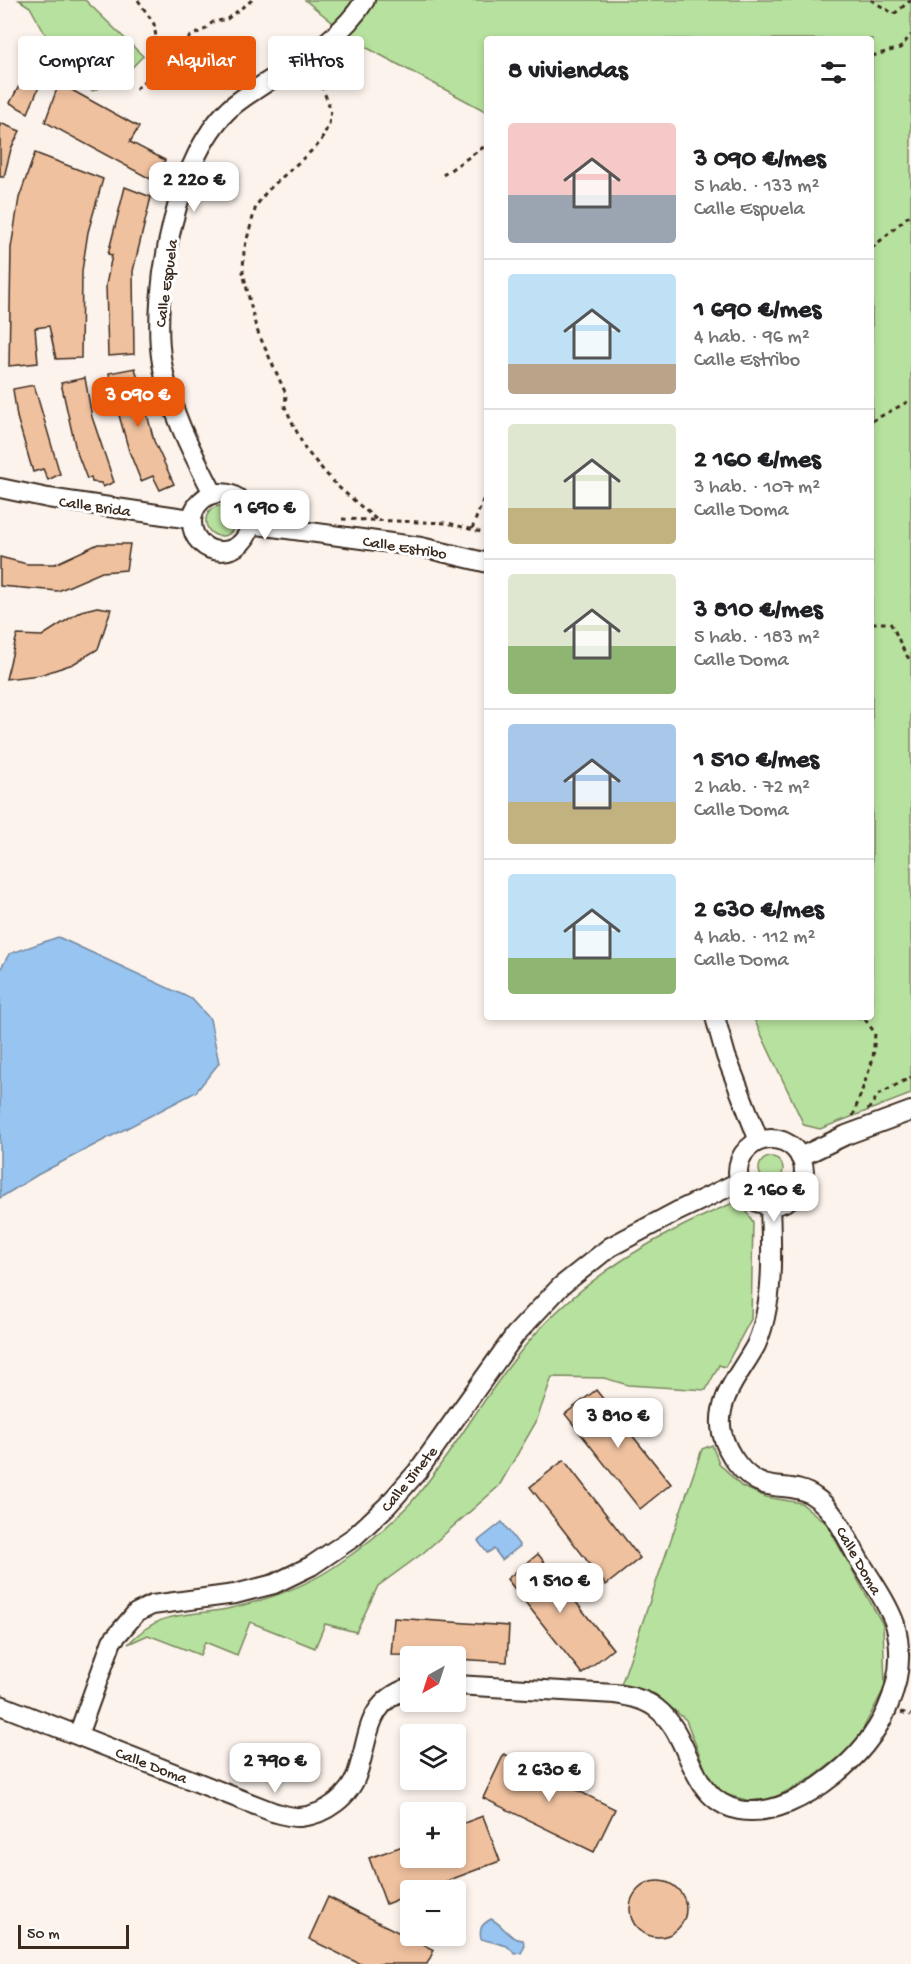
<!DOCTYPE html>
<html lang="es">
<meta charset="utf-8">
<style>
body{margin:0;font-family:"Gochi Hand",sans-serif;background:#f6f6f6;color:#202124;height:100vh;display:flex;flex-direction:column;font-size:22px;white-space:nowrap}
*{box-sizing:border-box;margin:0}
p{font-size:20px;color:#757577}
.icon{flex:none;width:33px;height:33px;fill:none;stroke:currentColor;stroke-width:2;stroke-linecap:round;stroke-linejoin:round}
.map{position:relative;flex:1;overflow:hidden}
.panel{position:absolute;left:484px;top:36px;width:390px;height:984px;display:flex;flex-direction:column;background:#fff;border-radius:6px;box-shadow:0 3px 9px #0003}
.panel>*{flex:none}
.banner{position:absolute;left:18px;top:36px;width:376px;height:54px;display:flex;gap:12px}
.needle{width:39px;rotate:219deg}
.tools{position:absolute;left:400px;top:1646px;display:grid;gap:12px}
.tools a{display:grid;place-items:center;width:66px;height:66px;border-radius:6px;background:#fff;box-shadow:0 3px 9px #0003;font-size:30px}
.scale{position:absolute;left:18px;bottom:15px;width:111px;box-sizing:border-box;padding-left:6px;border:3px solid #3b2a1e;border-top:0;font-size:16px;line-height:21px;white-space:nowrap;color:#3b2a1e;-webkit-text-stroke:4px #fff;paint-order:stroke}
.price{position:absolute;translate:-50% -51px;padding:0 14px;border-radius:12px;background:#fff;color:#222;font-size:20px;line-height:39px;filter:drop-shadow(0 2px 3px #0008)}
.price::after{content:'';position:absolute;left:50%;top:36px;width:18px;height:14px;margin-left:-9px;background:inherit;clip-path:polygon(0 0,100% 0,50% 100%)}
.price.on{background:#ea580c;color:#fff}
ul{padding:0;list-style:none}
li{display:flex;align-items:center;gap:18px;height:150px;padding:0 24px}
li+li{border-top:2px solid #e0e0e0}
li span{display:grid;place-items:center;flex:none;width:168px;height:120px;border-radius:6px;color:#555}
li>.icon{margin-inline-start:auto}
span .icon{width:72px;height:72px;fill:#fffc;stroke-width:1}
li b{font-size:26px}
h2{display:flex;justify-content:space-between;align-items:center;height:72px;padding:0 24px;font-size:26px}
.pill{padding:0 21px;border-radius:6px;background:#fff;box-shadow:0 3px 9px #0003;font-size:21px;line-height:54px}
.pill.on{background:#ea580c;color:#fff}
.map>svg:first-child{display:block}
</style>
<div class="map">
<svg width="911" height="1964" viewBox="0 0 911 1964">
<rect width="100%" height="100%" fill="#fcf3ec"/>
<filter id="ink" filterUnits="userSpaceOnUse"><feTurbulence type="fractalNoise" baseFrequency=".0167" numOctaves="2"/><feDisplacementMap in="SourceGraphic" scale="12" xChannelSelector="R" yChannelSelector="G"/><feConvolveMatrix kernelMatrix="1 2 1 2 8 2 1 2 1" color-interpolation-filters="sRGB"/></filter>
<g filter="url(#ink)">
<g fill="#b7e19e" stroke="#79865e" stroke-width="1.5">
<path d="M19 0H85L143 56 123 77 93 91 69 77 30 7Z"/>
<path d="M305 0H911V1094L820 1129 804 1125 753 1017H872V39H488L487 112 358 43Z"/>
<circle cx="221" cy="521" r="15"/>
<circle cx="771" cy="1169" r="12"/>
<path d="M733 1203 745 1209 753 1222 751 1319 725 1367 719 1365 706 1390 628 1385 604 1378 552 1377 536 1422 499 1486 423 1553 378 1586 356 1632 325 1624 315 1648 250 1622 237 1655 205 1642 200 1655 148 1635 128 1644C161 1609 184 1617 227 1609 268 1600 311 1585 344 1560 371 1541 398 1519 419 1493 457 1446 486 1393 525 1346 580 1279 654 1236 733 1203Z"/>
<path d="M712 1445 719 1463 741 1486 766 1497 801 1503 826 1523 883 1625 885 1687 854 1746 812 1778 762 1804 723 1794 708 1776 686 1720 655 1694 621 1685 702 1449Z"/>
</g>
<g fill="#97c4f1" stroke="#72869d" stroke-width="1.5">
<path d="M58 937 192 999 210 1019 219 1063 196 1092 39 1174 0 1198V970L9 954Z"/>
<path d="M502 1522 520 1546 502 1560 494 1549 487 1553 478 1541Z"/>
<path d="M491 1919C504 1925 508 1939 523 1940L525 1946 521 1953 515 1954 507 1946 481 1939C479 1928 481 1925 491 1919Z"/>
</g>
<g fill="#efc19f" stroke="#3b2a1e" stroke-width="1.5">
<path d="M29 67 44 75 28 113 10 103Z"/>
<path d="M59 83 139 127 130 142 165 160 156 182 45 122Z"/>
<path d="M0 123 20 131 11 149 4 177H0Z"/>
<path d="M35 153 103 179 88 232 82 271 81 358 56 359 49 326 35 328 38 363 9 366 11 248 19 198Z"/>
<path d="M125 187 151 197 133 271 134 354 108 356 106 285 112 255 108 254Z"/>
<path d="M135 368 154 441 174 484 160 490 153 476 141 481 129 451 112 390 109 373Z"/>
<path d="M85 378 92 417 114 482 103 487 101 483 92 482 91 477 87 479 76 450 61 383Z"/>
<path d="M34 385 60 474 48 480 43 469 33 472 17 417 13 389Z"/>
<path d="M98 544H130L126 570 102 572 58 591 0 586V557L27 564H55Z"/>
<path d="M97 607 111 609 98 649 73 664 40 675 6 679 17 635 42 636 81 611Z"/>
<path d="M596 1390 671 1484 640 1509 565 1414Z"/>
<path d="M564 1460 640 1558 606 1585 530 1487Z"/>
<path d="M538 1554 613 1649 582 1674 507 1579Z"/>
<path d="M394 1618 509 1626 507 1662 456 1659V1656L391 1655Z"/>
<path d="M504 1754 615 1809 594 1852 483 1798Z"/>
<path d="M483 1816 500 1861 423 1890H411V1894L386 1904 369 1858 411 1843V1857H456V1826Z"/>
<circle cx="658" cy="1909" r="28"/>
<path d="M328 1897 434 1950 427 1964H360L309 1939Z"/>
</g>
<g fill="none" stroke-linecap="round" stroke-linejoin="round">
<defs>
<g id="minor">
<path d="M0 488 48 498 191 519"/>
<circle cx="221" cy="522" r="29"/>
<path d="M213 493C192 452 169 409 162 363 150 294 177 149 235 104 279 70 335 49 365 0"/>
<path d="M250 524 421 547 488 563"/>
<path d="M715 1017 726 1056 759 1141"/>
<circle cx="771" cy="1172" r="33"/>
<path d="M800 1157 846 1135 911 1111"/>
<path d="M456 1685 615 1694C629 1696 645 1699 656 1708 693 1736 687 1799 739 1810 772 1816 808 1796 833 1776 878 1741 911 1684 895 1624 887 1602 872 1581 859 1560 847 1539 836 1511 815 1497 799 1485 781 1489 764 1484 743 1477 727 1453 722 1433 715 1399 741 1373 756 1345 761 1334 765 1319 767 1307 773 1280 771 1234 770 1205"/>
<path d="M0 1705 273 1812C281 1814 292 1818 300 1817 325 1815 351 1796 358 1771 370 1734 366 1702 411 1687"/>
<path d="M78 1735 112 1641 136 1613 152 1605 235 1594 274 1584 311 1566 354 1537 387 1506 417 1472 515 1335 561 1286 610 1247 678 1211 739 1182"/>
</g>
</defs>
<use href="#minor" stroke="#3b2a1e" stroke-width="22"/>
<g stroke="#3b2a1e" stroke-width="3" stroke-dasharray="4.5 4.5" stroke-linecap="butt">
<path d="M138 0 154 24 160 64"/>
<path d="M871 0 894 14 911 0"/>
<path d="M872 56 900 48 911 35"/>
<path d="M315 69 331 110 329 124 320 143 267 191 256 206 244 250 243 272 256 328 286 394 285 407 305 449 336 485 378 521"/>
<path d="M136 89 191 36 204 30 213 22 227 19 252 0"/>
<path d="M443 175 488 144"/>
<path d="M872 248 911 214"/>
<path d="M872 421 911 400"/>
<path d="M253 508 256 501 294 512"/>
<path d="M342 519 448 523 488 534"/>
<path d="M472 529 488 487"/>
<path d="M872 623H890C899 636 901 650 911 661"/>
<path d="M868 1110 878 1095 911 1077"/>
<path d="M853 1116 873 1059 875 1033 864 1018 857 1017"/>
<path d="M901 1712 911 1715"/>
</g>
<use href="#minor" stroke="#fff" stroke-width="18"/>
</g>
</g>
<g text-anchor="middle" stroke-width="6" stroke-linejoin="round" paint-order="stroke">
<g font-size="16" fill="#3b2a1e" stroke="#fff">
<text transform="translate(165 283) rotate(-82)" y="6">Calle Espuela</text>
<text transform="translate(95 505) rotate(8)" y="6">Calle Brida</text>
<text transform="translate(405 546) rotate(9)" y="6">Calle Estribo</text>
<text transform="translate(408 1478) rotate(-51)" y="6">Calle Jinete</text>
<text transform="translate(860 1560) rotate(60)" y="6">Calle Doma</text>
<text transform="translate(152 1764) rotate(21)" y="6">Calle Doma</text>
</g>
</g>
</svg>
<div class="tools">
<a><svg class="needle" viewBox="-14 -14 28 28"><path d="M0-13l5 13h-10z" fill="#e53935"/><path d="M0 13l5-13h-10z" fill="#757577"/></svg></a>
<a><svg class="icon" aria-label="layers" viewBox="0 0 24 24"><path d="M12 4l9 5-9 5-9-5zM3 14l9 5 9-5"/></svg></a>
<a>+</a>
<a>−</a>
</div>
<div class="scale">50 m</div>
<b class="price" style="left:194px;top:213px">2 220 €</b>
<b class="price on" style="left:138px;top:428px">3 090 €</b>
<b class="price" style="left:265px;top:541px">1 690 €</b>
<b class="price" style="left:774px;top:1223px">2 160 €</b>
<b class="price" style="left:618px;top:1449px">3 810 €</b>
<b class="price" style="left:560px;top:1614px">1 510 €</b>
<b class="price" style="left:275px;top:1794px">2 790 €</b>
<b class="price" style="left:549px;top:1803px">2 630 €</b>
<div class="banner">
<a class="pill">Comprar</a>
<a class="pill on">Alquilar</a>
<a class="pill">Filtros</a>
</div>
<section class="panel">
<h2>8 viviendas<svg class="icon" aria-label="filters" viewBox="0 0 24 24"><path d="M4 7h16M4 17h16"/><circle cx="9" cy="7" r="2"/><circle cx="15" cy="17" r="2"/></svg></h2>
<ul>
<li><span style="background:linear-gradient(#f6c9c9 60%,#9aa5b1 0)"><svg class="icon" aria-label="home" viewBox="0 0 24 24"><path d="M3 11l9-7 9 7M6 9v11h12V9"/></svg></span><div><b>3 090 €/mes</b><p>5 hab. · 133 m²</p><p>Calle Espuela</p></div></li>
<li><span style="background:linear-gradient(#bfe0f5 75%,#b9a48a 0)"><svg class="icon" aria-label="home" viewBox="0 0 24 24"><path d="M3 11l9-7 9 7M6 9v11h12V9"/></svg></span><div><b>1 690 €/mes</b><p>4 hab. · 96 m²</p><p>Calle Estribo</p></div></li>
<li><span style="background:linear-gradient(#dfe7d0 70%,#c2b280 0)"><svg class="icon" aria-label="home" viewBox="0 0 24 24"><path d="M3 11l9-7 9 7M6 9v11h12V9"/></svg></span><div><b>2 160 €/mes</b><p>3 hab. · 107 m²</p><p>Calle Doma</p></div></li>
<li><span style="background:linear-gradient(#dfe7d0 60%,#8fb573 0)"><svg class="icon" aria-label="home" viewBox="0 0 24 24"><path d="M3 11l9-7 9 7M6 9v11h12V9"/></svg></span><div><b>3 810 €/mes</b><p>5 hab. · 183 m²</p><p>Calle Doma</p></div></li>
<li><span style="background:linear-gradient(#a9c7e8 65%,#c2b280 0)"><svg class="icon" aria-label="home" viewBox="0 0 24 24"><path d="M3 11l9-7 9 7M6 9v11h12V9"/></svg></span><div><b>1 510 €/mes</b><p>2 hab. · 72 m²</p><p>Calle Doma</p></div></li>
<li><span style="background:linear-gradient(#bfe0f5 70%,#8fb573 0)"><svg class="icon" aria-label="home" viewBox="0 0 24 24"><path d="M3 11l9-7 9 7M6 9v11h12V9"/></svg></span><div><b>2 630 €/mes</b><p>4 hab. · 112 m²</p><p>Calle Doma</p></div></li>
</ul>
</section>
</div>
